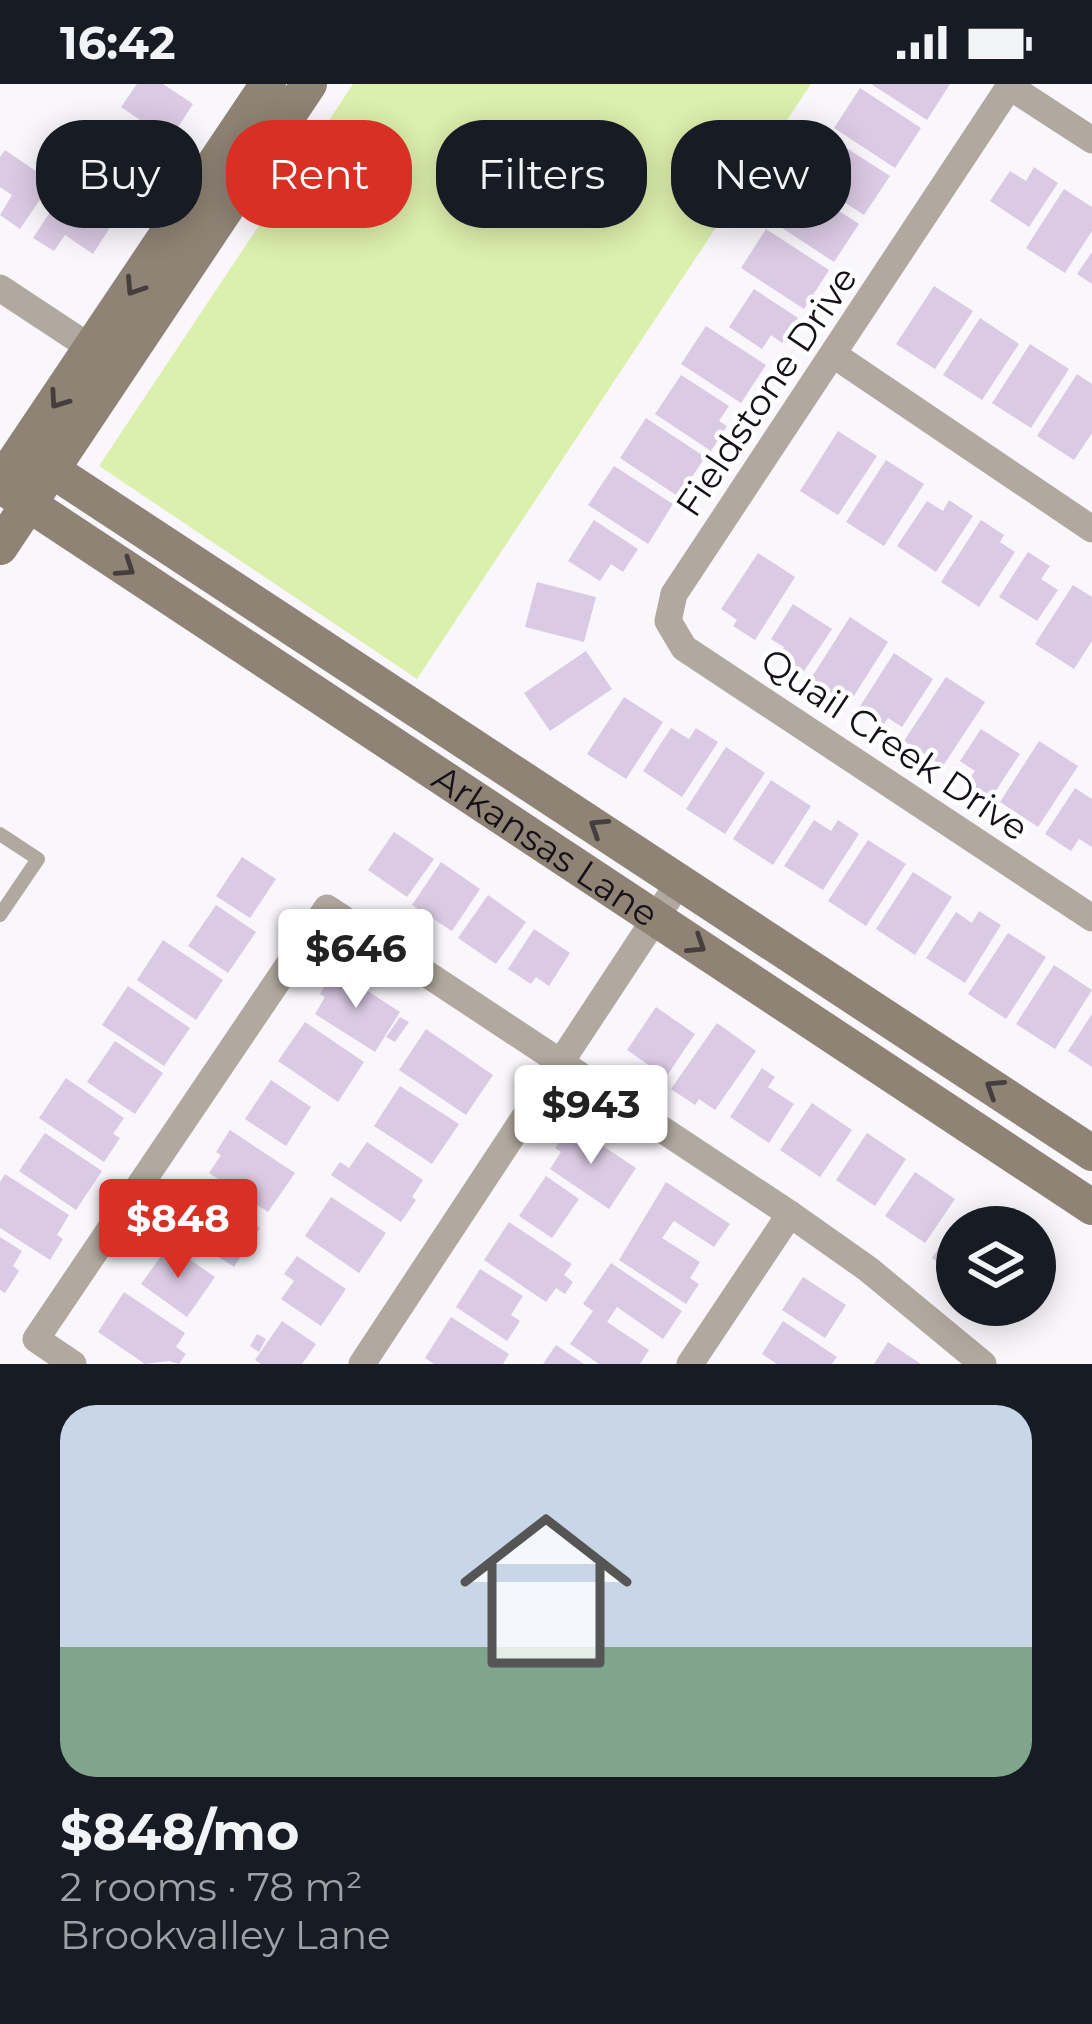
<!DOCTYPE html>
<meta charset="utf-8">
<style>
body{margin:0;font-family:Montserrat,sans-serif;background:#20242c;color:#f1f3f6;height:100vh;display:flex;flex-direction:column;font-size:45px;white-space:nowrap}
*{box-sizing:border-box;margin:0}
p{font-size:39px;color:#9ea1a6}
.icon{flex:none;width:66px;height:66px;fill:none;stroke:currentColor;stroke-width:2;stroke-linecap:round;stroke-linejoin:round}
.map{position:relative;height:1280px;overflow:hidden}
.panel{display:flex;flex-direction:column;background:#171b24;flex:1}
.panel>*{flex:none}
.top-card{position:absolute;left:36px;top:36px;width:1020px;height:108px;display:flex;gap:24px}
.tools{position:absolute;left:936px;top:1122px;display:grid;gap:24px}
.tools a{display:grid;place-items:center;width:120px;height:120px;border-radius:50%;background:#171b24;box-shadow:0 6px 30px #0003;font-size:60px}
.price{position:absolute;translate:-50% -102px;padding:0 27px;border-radius:12px;background:#fff;color:#222;font-size:39px;line-height:78px;filter:drop-shadow(0 3px 6px #0008)}
.price::after{content:'';position:absolute;left:50%;top:72px;width:36px;height:27px;margin-left:-18px;background:inherit;clip-path:polygon(0 0,100% 0,50% 100%)}
.price.on{background:#d93025;color:#fff}
ul{padding:0;list-style:none}
li{display:grid;align-content:center;gap:24px;height:636px;padding:0 60px}
li+li{border-top:3px solid #363941}
li span{display:grid;place-items:center;height:372px;border-radius:36px;color:#555}
li>.icon{margin-inline-start:auto}
span .icon{width:216px;height:216px;fill:#fffc;stroke-width:1}
li b{font-size:51px}
.chip{padding:0 42px;border-radius:48px;background:#171b24;box-shadow:0 6px 30px #0003;font-size:42px;line-height:108px}
.chip.on{background:#d93025;color:#fff}
.status{display:flex;justify-content:space-between;align-items:center;height:84px;padding:0 60px;background:#171b24;direction:ltr}
.status svg{height:33px;fill:currentColor}
.map>svg:first-child{display:block}
</style>
<div class="status"><b>16:42</b><svg viewBox="0 0 49 12"><path d="M0 12V9h3v3zM5 12V6h3v6zM10 12V3h3v9zM15 12V0h3v12zM26 1h20v11H26zM47 4h2v5h-2z"/></svg></div>
<div class="map">
<svg width="1092" height="1280" viewBox="0 0 1092 1280">
<rect width="100%" height="100%" fill="#faf7fc"/>
<path fill="#dcf0ad" d="M353 0H811L417 595 99 382Z"/>
<g fill="#dacae3">
<path d="M137 0H163L193 20 156 77 135 63 149 42 121 23Z"/>
<path d="M871 0H950L927 36Z"/>
<path d="M860 4 921 44 895 84 834 44Z"/>
<path d="M834 56 890 92 864 131 809 95Z"/>
<path d="M5 66 52 98 20 145 0 131 12 111 0 103V73Z"/>
<path d="M1034 83 1058 99 1029 143 990 117 1010 87 1026 97Z"/>
<path d="M798 100 859 140 834 178 773 138Z"/>
<path d="M1064 105 1092 123V147L1065 189 1026 164Z"/>
<path d="M62 110 111 142 93 170 65 151 54 167 33 154Z"/>
<path d="M766 145 829 186 804 225 741 184Z"/>
<path d="M1092 168V200L1077 190Z"/>
<path d="M934 202 973 227 935 285 896 260Z"/>
<path d="M754 205 798 234 782 259 771 251 762 265 729 243Z"/>
<path d="M980 234 1019 260 982 316 943 291Z"/>
<path d="M706 242 766 281 741 319 681 280Z"/>
<path d="M1030 260 1069 285 1031 344 992 319Z"/>
<path d="M1077 290 1092 300V349L1074 376 1037 352Z"/>
<path d="M681 291 729 322 719 337 727 342 711 367 655 330Z"/>
<path d="M646 334 705 373 679 413 620 374Z"/>
<path d="M838 347 877 372 838 431 800 407Z"/>
<path d="M886 376 924 400 884 462 846 438Z"/>
<path d="M614 382 673 420 648 460 588 421Z"/>
<path d="M949 416 973 432 936 488 897 462 927 417 943 427Z"/>
<path d="M594 436 638 465 623 488 611 480 600 497 568 477Z"/>
<path d="M981 436 1004 451 1000 458 1015 468 979 523 941 498Z"/>
<path d="M1028 468 1050 482 1041 495 1058 506 1037 537 999 513Z"/>
<path d="M758 469 795 493 755 556 733 542 737 536 721 525Z"/>
<path d="M537 498 596 513 584 558 525 543Z"/>
<path d="M1073 501 1092 513V557L1074 585 1035 560Z"/>
<path d="M793 520 832 545 802 590 777 574 784 563 771 555Z"/>
<path d="M850 533 888 558 852 615 836 604 832 610 810 596Z"/>
<path d="M586 567 612 605 550 647 524 609Z"/>
<path d="M894 569 933 595 902 643 888 634 882 643 857 627Z"/>
<path d="M946 593 985 618 943 682 904 657Z"/>
<path d="M624 613 663 638 626 695 587 670Z"/>
<path d="M671 644 689 655 696 644 718 658 682 713 643 687Z"/>
<path d="M981 645 1020 670 991 714 967 698 975 687 960 677Z"/>
<path d="M1039 657 1078 682 1038 743 1000 718Z"/>
<path d="M726 663 765 689 725 750 686 725Z"/>
<path d="M771 696 811 722 773 781 733 755Z"/>
<path d="M1075 704 1092 715V763L1079 755 1071 767 1045 750Z"/>
<path d="M814 736 831 747 838 736 859 750 823 806 784 782Z"/>
<path d="M394 748 434 775 407 813 368 786Z"/>
<path d="M868 756 906 780 866 842 828 817Z"/>
<path d="M242 773 276 795 250 834 216 812Z"/>
<path d="M441 778 480 805 452 847 412 821Z"/>
<path d="M913 788 952 813 915 871 876 845Z"/>
<path d="M488 811 526 838 496 880 458 854Z"/>
<path d="M216 821 256 848 228 889 188 862Z"/>
<path d="M979 827 1001 841 965 899 926 874 956 828 972 839Z"/>
<path d="M534 845 570 869 549 902 536 893 531 900 508 885Z"/>
<path d="M1008 849 1046 873 1006 935 968 910Z"/>
<path d="M163 856 223 896 196 936 137 896Z"/>
<path d="M1054 881 1092 906 1055 965 1016 940Z"/>
<path d="M335 886 400 928 375 968 315 930 325 913 320 910Z"/>
<path d="M128 902 190 944 164 982 102 941Z"/>
<path d="M656 923 695 950 666 993 627 966Z"/>
<path d="M1092 930V983L1068 967Z"/>
<path d="M400 933 409 938 395 958 386 953Z"/>
<path d="M305 938 364 978 338 1018 278 977Z"/>
<path d="M717 939 756 967 715 1026 699 1015 695 1021 671 1005Z"/>
<path d="M426 945 493 991 466 1031 399 986Z"/>
<path d="M115 957 163 989 135 1030 87 998Z"/>
<path d="M762 984 775 993 768 1003 794 1020 769 1059 730 1033Z"/>
<path d="M66 994 124 1034 113 1050 120 1054 104 1078 39 1034Z"/>
<path d="M271 996 311 1023 286 1062 245 1035Z"/>
<path d="M400 1002 459 1040 432 1080 374 1042Z"/>
<path d="M812 1019 852 1046 820 1093 780 1066Z"/>
<path d="M571 1041 636 1084 609 1125 550 1085 561 1068 555 1064Z"/>
<path d="M230 1046 295 1089 268 1128 209 1089 221 1071 216 1068Z"/>
<path d="M45 1049 102 1087 76 1126 19 1087Z"/>
<path d="M867 1049 906 1075 875 1122 836 1096Z"/>
<path d="M367 1058 423 1096 412 1113 416 1116 401 1138 331 1091 340 1078 349 1084Z"/>
<path d="M915 1088 955 1115 925 1159 885 1132Z"/>
<path d="M5 1090 69 1131 57 1151 63 1155 50 1176 0 1144V1098Z"/>
<path d="M546 1092 579 1115 552 1154 519 1132Z"/>
<path d="M666 1098 730 1140 714 1163 674 1137 662 1154 700 1178 690 1194 699 1200 686 1220 619 1176Z"/>
<path d="M202 1105 260 1144 234 1183 176 1145Z"/>
<path d="M331 1113 386 1149 359 1189 305 1152Z"/>
<path d="M960 1133 974 1143H957V1191L932 1174Z"/>
<path d="M509 1138 572 1180 564 1191 573 1198 565 1210 556 1204 546 1218 484 1176Z"/>
<path d="M0 1153 22 1167 13 1182 19 1187 5 1209 0 1206Z"/>
<path d="M169 1161 215 1193 187 1233 141 1200Z"/>
<path d="M297 1172 346 1205 321 1242 281 1215 294 1197 284 1190Z"/>
<path d="M611 1179 682 1227 663 1255 617 1223 607 1238 649 1266 640 1280H599L570 1260 593 1227 583 1220Z"/>
<path d="M1035 1179 1050 1190 1035 1212Z"/>
<path d="M480 1185 523 1212 511 1231 520 1237 507 1257 456 1223Z"/>
<path d="M803 1193 846 1221 825 1254 782 1226Z"/>
<path d="M124 1208 185 1249 176 1263 186 1270 179 1280 169 1277 145 1280 98 1248Z"/>
<path d="M451 1233 509 1270 503 1280H434L425 1274Z"/>
<path d="M282 1237 316 1260 302 1280H261L255 1276Z"/>
<path d="M783 1237 837 1273 832 1280H777L762 1270Z"/>
<path d="M257 1250 266 1255 259 1268 250 1262Z"/>
<path d="M888 1258 921 1280H874Z"/>
<path d="M556 1261 584 1280H543Z"/>
</g>
<g fill="none" stroke-linecap="round" stroke-linejoin="round">
<path stroke="#b1a99f" stroke-width="14" d="M0 750 38 775 0 831"/>
<g stroke="#b1a99f" stroke-width="27">
<path d="M1011 0 674 510 668 537 684 564 1092 834"/>
<path d="M1009 2 1092 56"/>
<path d="M0 204 106 274"/>
<path d="M834 271 1092 445"/>
<path d="M73 1280 36 1255 327 824 790 1130 868 1185 983 1280"/>
<path d="M362 1280 680 797"/>
<path d="M690 1280 790 1130"/>
</g>
<g stroke="#8e8374" stroke-width="36">
<path d="M23 367 1092 1069"/>
<path d="M9 386 268 0"/>
<path id="s1" d="M0 401 1092 1123"/>
<path d="M0 463 309 0"/>
</g>
</g>
<defs><path id="oneway-chevron" d="M-2-3.5L2.5 0L-2 3.5" fill="none" stroke-width="1.6" stroke-linecap="round" stroke-linejoin="round" transform="scale(3)"/></defs>
<g stroke="#463e3d">
<use href="#oneway-chevron" transform="translate(134 203) rotate(123)"/>
<use href="#oneway-chevron" transform="translate(58 316) rotate(125)"/>
<use href="#oneway-chevron" transform="translate(126 484) rotate(34)"/>
<use href="#oneway-chevron" transform="translate(598 743) rotate(-147)"/>
<use href="#oneway-chevron" transform="translate(697 861) rotate(33)"/>
<use href="#oneway-chevron" transform="translate(994 1004) rotate(-147)"/>
</g>
<g text-anchor="middle" stroke-width="9" stroke-linejoin="round" paint-order="stroke">
<g font-size="36" fill="#161018" stroke="#fff">
<text transform="translate(766 307) rotate(-56)" y="13">Fieldstone Drive</text>
<text transform="translate(895 660) rotate(34)" y="13">Quail Creek Drive</text>
<text dy="13" stroke="none"><textPath href="#s1" startOffset="654">Arkansas Lane</textPath></text>
</g>
</g>
</svg>
<div class="tools">
<a><svg class="icon" aria-label="layers" viewBox="0 0 24 24"><path d="M12 4l9 5-9 5-9-5zM3 14l9 5 9-5"/></svg></a>
</div>
<b class="price" style="left:356px;top:927px">$646</b>
<b class="price" style="left:591px;top:1083px">$943</b>
<b class="price on" style="left:178px;top:1197px">$848</b>
<div class="top-card">
<a class="chip">Buy</a>
<a class="chip on">Rent</a>
<a class="chip">Filters</a>
<a class="chip">New</a>
</div>
</div>
<section class="panel">
<ul>
<li><span style="background:linear-gradient(#c9d6e8 65%,#7fa58c 0)"><svg class="icon" aria-label="home" viewBox="0 0 24 24"><path d="M3 11l9-7 9 7M6 9v11h12V9"/></svg></span><div><b>$848/mo</b><p>2 rooms · 78 m²</p><p>Brookvalley Lane</p></div></li>
</ul>
</section>
